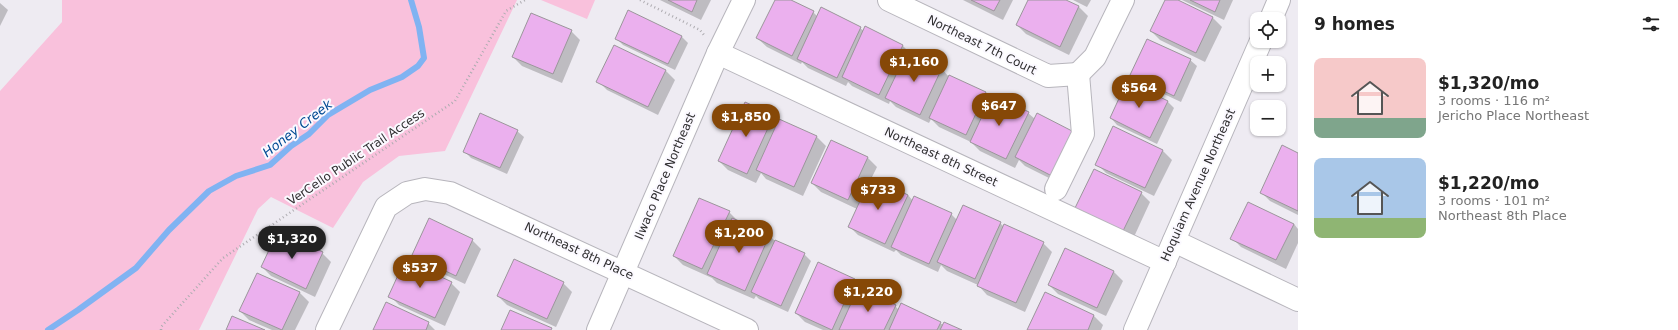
<!DOCTYPE html>
<meta charset="utf-8">
<style>
body{margin:0;font-family:"DejaVu Sans",sans-serif;background:#f2f2f2;color:#222;height:100vh;display:flex;flex-direction:column;font-size:15px;white-space:nowrap}
*{box-sizing:border-box;margin:0}
p{font-size:13px;color:#767676}
.icon{flex:none;width:22px;height:22px;fill:none;stroke:currentColor;stroke-width:2;stroke-linecap:round;stroke-linejoin:round}
.map{position:relative;flex:1;overflow:hidden}
.drawer{display:flex;flex-direction:column;background:#fff;width:380px}
.drawer>*{flex:none}
.fabs{position:absolute;left:1250px;top:12px;display:grid;gap:8px}
.fabs a{display:grid;place-items:center;width:36px;height:36px;border-radius:8px;background:#fff;box-shadow:0 1px 3px #0004;font-size:20px}
.price{position:absolute;translate:-50% -34px;padding:0 9px;border-radius:14px;background:#864807;color:#fff;font-size:13px;line-height:26px;filter:drop-shadow(0 1px 2px #0008)}
.price::after{content:'';position:absolute;left:50%;top:24px;width:12px;height:9px;margin-left:-6px;background:inherit;clip-path:polygon(0 0,100% 0,50% 100%)}
.price.active{background:#222;color:#fff}
ul{padding:0;list-style:none}
li{display:flex;align-items:center;gap:12px;height:100px;padding:0 16px}
li span{display:grid;place-items:center;flex:none;width:112px;height:80px;border-radius:8px;color:#555}
li>.icon{margin-inline-start:auto}
span .icon{width:48px;height:48px;fill:#fffc;stroke-width:1}
li b{font-size:17px}
h2{display:flex;justify-content:space-between;align-items:center;height:48px;padding:0 16px;font-size:17px}
main{display:flex;flex:1;min-height:0}
.map>svg:first-child{display:block}
</style>
<main>
<div class="map">
<svg width="1298" height="330" viewBox="0 0 1298 330">
<rect width="100%" height="100%" fill="#eeebf2"/>
<g fill="#f9c1dc">
<path d="M62 0H517L445 151 399 156 363 182 333 228 271 197 258 209 199 330H0V91L62 22Z"/>
<path d="M541 0H595L587 19Z"/>
</g>
<g fill="#0003">
<path d="M660 0H711L701 20Z"/>
<path d="M776 0H788L813 12 818 17 860 28 864 31 866 28 903 46 912 55 942 69 949 77 986 93 992 99 1028 113 1035 119 1061 184 1025 166 1019 160 1015 168 980 151 971 142 939 127 931 119 929 123 896 107 890 101 889 104 852 86 848 82 846 86 808 68 802 62 801 64 767 47 757 38Z"/>
<path d="M963 0H1013L1003 20Z"/>
<path d="M1029 0H1063L1079 7 1088 16 1069 55 1026 34 1017 25Z"/>
<path d="M1073 0H1091L1087 7Z"/>
<path d="M1166 0H1176L1213 18 1222 27 1205 62 1160 40 1151 31Z"/>
<path d="M1182 0H1233L1224 20Z"/>
<path d="M0 3 8 10 0 26Z"/>
<path d="M571 31 580 40 562 83 522 66 513 57Z"/>
<path d="M681 36 688 43 675 70 623 45 616 38Z"/>
<path d="M1190 60 1197 66 1181 102 1138 82 1131 75Z"/>
<path d="M666 71 675 80 658 115 607 90 598 81Z"/>
<path d="M1168 102 1174 108 1157 144 1117 125 1111 118Z"/>
<path d="M773 116 779 122 817 137 826 146 803 196 766 179 761 173 756 183 728 170 719 161Z"/>
<path d="M517 131 524 137 507 174 471 158 464 151Z"/>
<path d="M831 141 868 158 877 167 871 179 908 195 913 201 951 214 957 220 1000 223 1004 227 1043 243 1052 252 1025 312 987 295 978 285 947 271 941 265 938 272 901 255 896 250 894 252 858 235 849 226 857 209 821 192 812 183Z"/>
<path d="M1163 151 1172 160 1154 196 1106 173 1097 164Z"/>
<path d="M1298 154V215L1270 201 1261 192Z"/>
<path d="M1141 193 1150 202 1133 239 1086 217Z"/>
<path d="M729 212 738 221 769 235 775 241 804 254 811 261 788 312 759 299 756 296 754 299 717 283 712 278 683 265 674 256Z"/>
<path d="M1294 224 1298 229V243L1286 269 1241 247 1232 238Z"/>
<path d="M472 240 481 249 465 284 422 264 413 255Z"/>
<path d="M322 253 331 262 315 297 271 276 262 267Z"/>
<path d="M1114 272 1123 281 1106 316 1058 294 1049 285Z"/>
<path d="M258 274 300 293 309 302 295 330H272L249 320 240 311Z"/>
<path d="M854 280 863 289 862 291 895 306 899 310 960 330H823L805 322 796 313Z"/>
<path d="M451 283 460 292 445 326 399 305 390 296Z"/>
<path d="M563 283 572 292 556 327 507 305 498 296Z"/>
<path d="M1045 294 1094 316 1103 325 1101 330H1029Z"/>
<path d="M428 323 435 330H374Z"/>
</g>
<g fill="none" stroke-linecap="round" stroke-linejoin="round">
<path stroke="#80b3f2" stroke-width="6" d="M48 330 78 310 136 268 169 230 209 191 236 176 270 165 291 146 309 134 328 115 370 90 402 77 418 66 424 58 419 27 411 0"/>
</g>
<g fill="#ebb0ee" stroke="#9b969b">
<path d="M668 0H697L692 12Z"/>
<path d="M775 0H791L814 11 792 56 756 38Z"/>
<path d="M971 0H1000L994 11Z"/>
<path d="M1028 0H1066L1079 6 1060 47 1016 25Z"/>
<path d="M1165 0H1178L1213 17 1196 53 1150 31Z"/>
<path d="M1190 0H1220L1215 12Z"/>
<path d="M821 7 861 27 837 78 797 59Z"/>
<path d="M628 10 682 36 668 64 615 39Z"/>
<path d="M531 13 572 30 553 74 512 57Z"/>
<path d="M865 26 903 45 879 95 842 77Z"/>
<path d="M1147 39 1191 59 1174 96 1130 75Z"/>
<path d="M614 45 666 70 648 107 596 82Z"/>
<path d="M907 52 942 68 920 115 885 98Z"/>
<path d="M949 75 986 92 966 135 929 118Z"/>
<path d="M1127 81 1168 101 1150 138 1110 118Z"/>
<path d="M992 95 1029 112 1006 159 970 142Z"/>
<path d="M745 102 774 115 747 174 718 161Z"/>
<path d="M480 113 518 130 500 168 463 152Z"/>
<path d="M1037 113 1074 132 1052 176 1015 157Z"/>
<path d="M779 119 817 136 794 187 756 170Z"/>
<path d="M1113 126 1163 150 1145 188 1095 165Z"/>
<path d="M831 140 868 157 848 200 811 183Z"/>
<path d="M1282 145 1298 153V211L1260 193Z"/>
<path d="M1094 169 1142 192 1123 231 1075 208Z"/>
<path d="M871 177 908 195 885 244 848 227Z"/>
<path d="M914 196 952 213 929 264 891 247Z"/>
<path d="M699 198 730 211 702 269 673 256Z"/>
<path d="M1248 202 1294 224 1276 260 1230 239Z"/>
<path d="M963 205 1001 222 975 279 937 262Z"/>
<path d="M429 218 473 239 456 276 412 255Z"/>
<path d="M732 218 770 234 745 291 707 274Z"/>
<path d="M1004 224 1044 242 1016 303 977 286Z"/>
<path d="M278 231 323 252 306 289 261 267Z"/>
<path d="M775 240 805 253 781 306 751 292Z"/>
<path d="M1065 248 1114 271 1097 308 1048 285Z"/>
<path d="M514 259 564 282 547 319 497 296Z"/>
<path d="M405 260 452 282 435 318 388 297Z"/>
<path d="M818 262 855 279 832 330 795 313Z"/>
<path d="M257 273 300 292 282 330 239 311Z"/>
<path d="M858 288 896 305 884 330H839Z"/>
<path d="M1045 292 1094 315 1088 330H1027Z"/>
<path d="M386 302 429 322 426 330H373Z"/>
<path d="M901 303 941 322 937 330H889Z"/>
<path d="M510 310 552 328 551 330H501Z"/>
<path d="M232 316 265 330H226Z"/>
<path d="M944 322 962 330H940Z"/>
</g>
<g fill="none" stroke-linecap="round" stroke-linejoin="round">
<defs>
<g id="minor">
<path d="M889 0 1048 76 1078 74"/>
<path d="M1271 19 1279 0"/>
<path d="M718 53 1165 262"/>
<path d="M1078 74 1095 57 1123 0"/>
<path d="M1056 189 1083 134 1078 74"/>
<path d="M1174 241 1298 300"/>
<path d="M327 330 386 207 407 193 425 189 450 193 747 330"/>
<path d="M598 330 718 53 744 0"/>
<path d="M1135 330 1261 41"/>
</g>
</defs>
<use href="#minor" stroke="#b7b5bc" stroke-width="24"/>
<g stroke="#aeacb1" stroke-width="2.5" stroke-dasharray="1 3" stroke-linecap="butt">
<path d="M640 0 700 30 704 35"/>
<path d="M161 330V327L223 258 455 101 506 11 525 0"/>
</g>
<use href="#minor" stroke="#fff" stroke-width="22"/>
</g>
<g text-anchor="middle" stroke-width="4" stroke-linejoin="round" paint-order="stroke">
<g font-size="12" fill="#302f31" stroke="#fbf9ff">
<text transform="translate(982 45) rotate(26)" y="4">Northeast 7th Court</text>
<text transform="translate(356 157) rotate(-34)" y="4">VerCello Public Trail Access</text>
<text transform="translate(941 157) rotate(25)" y="4">Northeast 8th Street</text>
<text transform="translate(665 176) rotate(-67)" y="4">Ilwaco Place Northeast</text>
<text transform="translate(1198 185) rotate(-66)" y="4">Hoquiam Avenue Northeast</text>
<text transform="translate(579 251) rotate(25)" y="4">Northeast 8th Place</text>
</g>
<g font-size="13" font-style="italic" fill="#004a93" stroke="#fbf9ff">
<text transform="translate(297 128) rotate(-38)" y="5">Honey Creek</text>
</g>
</g>
</svg>
<div class="fabs">
<a><svg class="icon" aria-label="locate" viewBox="0 0 24 24"><circle cx="12" cy="12" r="6"/><path d="M12 2v4M12 18v4M2 12h4M18 12h4"/></svg></a>
<a>+</a>
<a>−</a>
</div>
<b class="price" style="left:914px;top:83px">$1,160</b>
<b class="price" style="left:1139px;top:109px">$564</b>
<b class="price" style="left:999px;top:127px">$647</b>
<b class="price" style="left:746px;top:138px">$1,850</b>
<b class="price" style="left:878px;top:211px">$733</b>
<b class="price" style="left:739px;top:254px">$1,200</b>
<b class="price active" style="left:292px;top:260px">$1,320</b>
<b class="price" style="left:420px;top:289px">$537</b>
<b class="price" style="left:868px;top:313px">$1,220</b>
</div>
<section class="drawer">
<h2>9 homes<svg class="icon" aria-label="filters" viewBox="0 0 24 24"><path d="M4 7h16M4 17h16"/><circle cx="9" cy="7" r="2"/><circle cx="15" cy="17" r="2"/></svg></h2>
<ul>
<li><span style="background:linear-gradient(#f6c9c9 75%,#7fa58c 0)"><svg class="icon" aria-label="home" viewBox="0 0 24 24"><path d="M3 11l9-7 9 7M6 9v11h12V9"/></svg></span><div><b>$1,320/mo</b><p>3 rooms · 116 m²</p><p>Jericho Place Northeast</p></div></li>
<li><span style="background:linear-gradient(#a9c7e8 75%,#8fb573 0)"><svg class="icon" aria-label="home" viewBox="0 0 24 24"><path d="M3 11l9-7 9 7M6 9v11h12V9"/></svg></span><div><b>$1,220/mo</b><p>3 rooms · 101 m²</p><p>Northeast 8th Place</p></div></li>
</ul>
</section>
</main>
